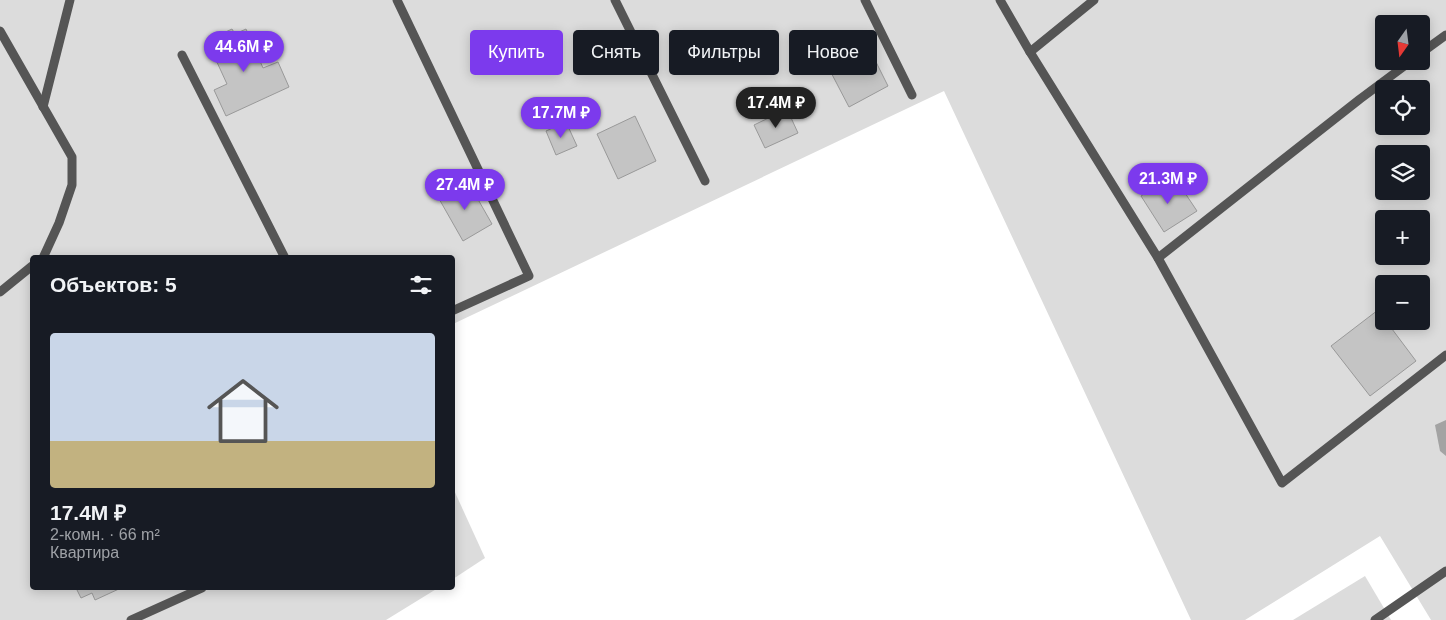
<!DOCTYPE html>
<html lang="ru">
<meta charset="utf-8">
<style>
body{margin:0;font-family:Arial,sans-serif;background:#242831;color:#f1f3f6;height:100vh;display:flex;flex-direction:column;font-size:19px;white-space:nowrap}
*{box-sizing:border-box;margin:0}
p{font-size:16px;color:#9ea1a6}
.icon{flex:none;width:28px;height:28px;fill:none;stroke:currentColor;stroke-width:2;stroke-linecap:round;stroke-linejoin:round}
.map{position:relative;flex:1;overflow:hidden}
.drawer{position:absolute;left:30px;top:255px;width:425px;height:335px;display:flex;flex-direction:column;background:#171b24;border-radius:5px;box-shadow:0 2px 12px #0003}
.drawer>*{flex:none}
.banner{position:absolute;left:470px;top:30px;width:475px;height:45px;display:flex;gap:10px}
.needle{width:32px;rotate:194deg}
.controls{position:absolute;left:1375px;top:15px;display:grid;gap:10px}
.controls a{display:grid;place-items:center;width:55px;height:55px;border-radius:5px;background:#171b24;box-shadow:0 2px 12px #0003;font-size:25px}
.price{position:absolute;translate:-50% -42px;padding:0 11px;border-radius:18px;background:#7c3aed;color:#fff;font-size:16px;line-height:32px;filter:drop-shadow(0 1px 2px #0008)}
.price::after{content:'';position:absolute;left:50%;top:30px;width:15px;height:11px;margin-left:-8px;background:inherit;clip-path:polygon(0 0,100% 0,50% 100%)}
.price.on{background:#222;color:#fff}
ul{padding:0;list-style:none}
li{display:grid;align-content:center;gap:10px;height:265px;padding:0 20px}
li span{display:grid;place-items:center;height:155px;border-radius:5px;color:#555}
li>.icon{margin-inline-start:auto}
span .icon{width:90px;height:90px;fill:#fffc;stroke-width:1}
li b{font-size:21px}
h2{display:flex;justify-content:space-between;align-items:center;height:60px;padding:0 20px;font-size:21px}
.pill{padding:0 18px;border-radius:5px;background:#171b24;box-shadow:0 2px 12px #0003;font-size:18px;line-height:45px}
.pill.on{background:#7c3aed;color:#fff}
.map>svg:first-child{display:block}
</style>
<div class="map">
<svg width="1446" height="620" viewBox="0 0 1446 620">
<rect width="100%" height="100%" fill="#fff"/>
<g fill="#dcdcdc" fill-rule="evenodd">
<path d="M0 0H1446V620H1431L1380 536 1245 620H1191L944 91 453 324 452 258H32V588H438L386 620H0ZM1384 24H1421V61H1384ZM1384 89H1421V126H1384ZM1384 154H1421V191H1384ZM1384 219H1421V256H1384ZM1384 284H1421V321H1384Z"/>
<path d="M453 488 485 558 453 579 452 578Z"/>
<path d="M1365 576 1391 620H1293Z"/>
</g>
<path fill="#a3a3a3" d="M1446 420V456L1440 451 1435 425Z"/>
<g fill="#c4c4c4" stroke="#999">
<path d="M232 29 235 34 246 29 263 68 278 62 289 87 226 116 214 90 227 84 210 47 220 42 217 36Z"/>
<path d="M865 40 888 86 849 107 825 61Z"/>
<path d="M787 109 798 133 765 148 754 125Z"/>
<path d="M635 116 656 161 618 179 597 134Z"/>
<path d="M566 122 577 146 556 155 546 131Z"/>
<path d="M1167 179 1175 192 1181 187 1197 211 1164 232 1141 196Z"/>
<path d="M467 180 492 224 463 241 438 197Z"/>
<path d="M1378 310 1384 318V321H1386L1416 361 1370 396 1331 346Z"/>
<path d="M76 588H121L95 600 92 593 81 598Z"/>
</g>
<g fill="none" stroke-linecap="round" stroke-linejoin="round">
<g stroke="#555" stroke-width="9">
<path d="M397 0 529 276 452 311"/>
<path d="M615 0 705 181"/>
<path d="M865 0 912 95"/>
<path d="M1000 0 1030 52 1158 258 1282 483 1446 355"/>
<path d="M0 31 72 157V185L59 223 43 258"/>
<path d="M1030 52 1094 0"/>
<path d="M1421 53 1446 35"/>
<path d="M182 55 285 258"/>
<path d="M43 107 70 0"/>
<path d="M1158 258 1360 99 1411 61"/>
<path d="M0 292 32 266"/>
<path d="M131 620 202 588"/>
<path d="M1375 620 1446 571"/>
</g>
</g>
</svg>
<div class="controls">
<a><svg class="needle" viewBox="-14 -14 28 28"><path d="M0-13l5 13h-10z" fill="#e53935"/><path d="M0 13l5-13h-10z" fill="#9ea1a6"/></svg></a>
<a><svg class="icon" aria-label="locate" viewBox="0 0 24 24"><circle cx="12" cy="12" r="6"/><path d="M12 2v4M12 18v4M2 12h4M18 12h4"/></svg></a>
<a><svg class="icon" aria-label="layers" viewBox="0 0 24 24"><path d="M12 4l9 5-9 5-9-5zM3 14l9 5 9-5"/></svg></a>
<a>+</a>
<a>−</a>
</div>
<b class="price" style="left:244px;top:73px">44.6M ₽</b>
<b class="price on" style="left:776px;top:129px">17.4M ₽</b>
<b class="price" style="left:561px;top:139px">17.7M ₽</b>
<b class="price" style="left:1168px;top:205px">21.3M ₽</b>
<b class="price" style="left:465px;top:211px">27.4M ₽</b>
<div class="banner">
<a class="pill on">Купить</a>
<a class="pill">Снять</a>
<a class="pill">Фильтры</a>
<a class="pill">Новое</a>
</div>
<section class="drawer">
<h2>Объектов: 5<svg class="icon" aria-label="filters" viewBox="0 0 24 24"><path d="M4 7h16M4 17h16"/><circle cx="9" cy="7" r="2"/><circle cx="15" cy="17" r="2"/></svg></h2>
<ul>
<li><span style="background:linear-gradient(#c9d6e8 70%,#c2b280 0)"><svg class="icon" aria-label="home" viewBox="0 0 24 24"><path d="M3 11l9-7 9 7M6 9v11h12V9"/></svg></span><div><b>17.4M ₽</b><p>2-комн. · 66 m²</p><p>Квартира</p></div></li>
</ul>
</section>
</div>
